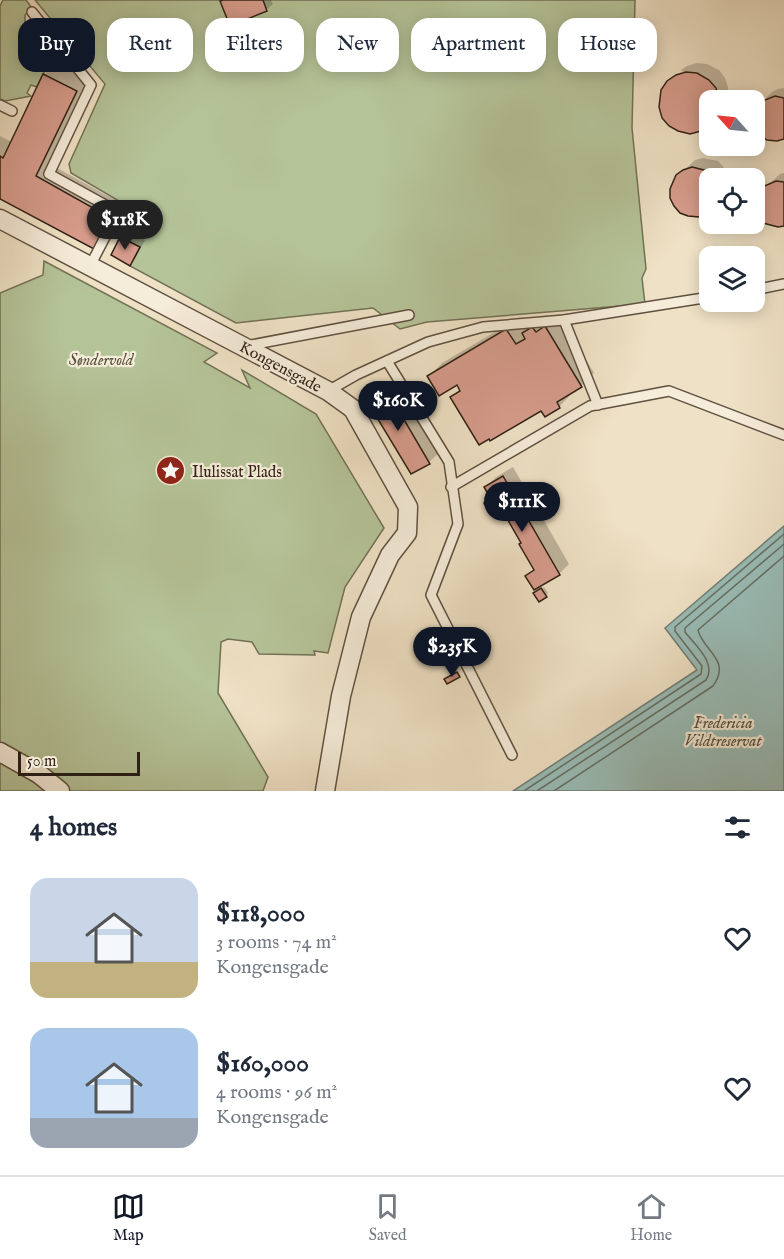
<!DOCTYPE html>
<meta charset="utf-8">
<style>
body{margin:0;font-family:"IM FELL English",serif;background:#f2f2f3;color:#1f2937;height:100vh;display:flex;flex-direction:column;font-size:22px;white-space:nowrap}
*{box-sizing:border-box;margin:0}
p{font-size:20px;color:#747a83}
.icon{flex:none;width:33px;height:33px;fill:none;stroke:currentColor;stroke-width:2;stroke-linecap:round;stroke-linejoin:round}
.map{position:relative;height:791px;overflow:hidden}
.drawer{display:flex;flex-direction:column;background:#fff;flex:1}
.drawer>*{flex:none}
.banner{position:absolute;left:18px;top:18px;width:748px;height:54px;display:flex;gap:12px}
.needle{width:39px;rotate:297deg}
.buttons{position:absolute;left:699px;top:90px;display:grid;gap:12px}
.buttons a{display:grid;place-items:center;width:66px;height:66px;border-radius:12px;background:#fff;box-shadow:0 3px 15px #0003;font-size:30px}
.scale{position:absolute;left:18px;bottom:15px;width:122px;box-sizing:border-box;padding-left:6px;border:3px solid #302115;border-top:0;font-size:16px;line-height:21px;white-space:nowrap;color:#302115;-webkit-text-stroke:4px #f5ecd9;paint-order:stroke}
.price{position:absolute;translate:-50% -51px;padding:0 14px;border-radius:21px;background:#111827;color:#fff;font-size:20px;line-height:39px;filter:drop-shadow(0 2px 3px #0008)}
.price::after{content:'';position:absolute;left:50%;top:36px;width:18px;height:14px;margin-left:-9px;background:inherit;clip-path:polygon(0 0,100% 0,50% 100%)}
.price.selected{background:#222;color:#fff}
ul{padding:0;list-style:none}
li{display:flex;align-items:center;gap:18px;height:150px;padding:0 30px}
li span{display:grid;place-items:center;flex:none;width:168px;height:120px;border-radius:18px;color:#555}
li>.icon{margin-inline-start:auto}
span .icon{width:72px;height:72px;fill:#fffc;stroke-width:1}
li b{font-size:26px}
h2{display:flex;justify-content:space-between;align-items:center;height:72px;padding:0 30px;font-size:26px}
.chip{padding:0 21px;border-radius:18px;background:#fff;box-shadow:0 3px 15px #0003;font-size:21px;line-height:54px}
.chip.selected{background:#111827;color:#fff}
.menu{display:flex;justify-content:space-around;align-items:center;height:84px;border-top:2px solid #e0e1e3;background:#fff;font-size:16px;color:#747a83}
.menu a{display:grid;justify-items:center;gap:3px}
.menu .selected{color:#111827}
.map>svg:first-child{display:block}
</style>
<div class="map">
<svg width="784" height="791" viewBox="0 0 784 791">
<rect width="100%" height="100%" fill="#efe1c5"/>
<filter id="stains"><feTurbulence type="fractalNoise" baseFrequency=".00333" numOctaves="4"/><feColorMatrix values="0 0 0 0 .2 0 0 0 0 .09 0 0 0 0 .02 0 0 0 .5 -.17"/></filter>
<radialGradient id="worn" r=".72"><stop offset=".6" stop-color="#630" stop-opacity="0"/><stop offset="1" stop-color="#630" stop-opacity=".3"/></radialGradient>
<g fill="#b5c398" stroke="#727256" stroke-width="1.5">
<path d="M3 0H26L32 8 25 15V23L33 24 55 50 37 87 31 85 27 93 31 96 5 101 0 99V6Z"/>
<path d="M35 0H635L632 128 646 269 642 278 645 304 427 322 400 329 373 308 236 323 130 266 140 247 120 237C126 226 132 217 126 205L71 173 69 164 105 84Z"/>
<path d="M44 261 217 353 204 362 250 388 242 370 316 414 384 528 345 587 328 653 314 651 315 655 259 654 252 642 228 639 221 642 218 693 268 777 263 791H0V293L43 275Z"/>
</g>
<path fill="#9abdb7" stroke="#707f76" stroke-width="1.5" d="M784 526V791H513L697 670 665 628Z"/>
<g fill="#0003">
<path d="M223 0H271L273 4 266 10Z"/>
<path d="M57 61 89 78 48 163 123 204 107 234 0 197V136L12 142 44 75Z"/>
<path d="M697 63 707 64 719 70 725 78 728 87 727 100H710L672 80 683 72 681 70 687 66Z"/>
<path d="M784 88V138L761 103 772 92 778 89Z"/>
<path d="M703 158 718 161 727 171 729 178 678 176 695 160Z"/>
<path d="M784 173V224L766 187 780 174Z"/>
<path d="M128 232 145 240 136 257 130 264 122 238Z"/>
<path d="M559 314 594 373 581 386 571 392 572 393 559 407 542 409 452 397 461 389 458 383 429 376 442 363 520 317 528 329 546 315 549 320Z"/>
<path d="M397 381 439 453 429 462 369 401 379 392Z"/>
<path d="M513 467 569 564 559 574 527 576 535 568 523 542 502 506 486 503 492 497 486 487 496 477Z"/>
<path d="M544 587 548 593 546 596 538 591Z"/>
</g>
<g fill="none" stroke-linecap="round" stroke-linejoin="round">
<g stroke="#656f66" stroke-width="1.5">
<path d="M524 791 701 674 702 666 675 631V627L784 534"/>
<path d="M537 791 706 680C717 663 695 645 685 632V628L784 544"/>
<path d="M554 791 713 686C732 660 703 651 698 630L784 556"/>
</g>
</g>
<g fill="#d79c8c" stroke="#302115" stroke-width="1.5">
<path d="M223 0H263L267 11 230 26 220 1Z"/>
<path d="M686 72 697 73 709 80 716 88 719 98V100H710V126L701 131 690 134 678 131 669 126 662 118 659 107 661 90 667 81 676 75Z"/>
<path d="M43 74 77 91 36 176 111 218 94 249 0 199V156L3 158Z"/>
<path d="M775 96 784 98V139L777 141 767 140 760 135 754 125 756 109 760 102Z"/>
<path d="M692 167 708 171 716 178H710V212L699 217 688 216 680 213 674 206 670 198V189L676 175 683 170Z"/>
<path d="M776 181 784 182V226L778 227 763 223 758 217 754 205 757 194 762 187Z"/>
<path d="M120 237 140 247 130 266 111 255Z"/>
<path d="M545 326 582 387 557 402 560 408 545 417 541 411 490 441 489 439 479 445 450 397 460 391 457 385 439 396 427 376 506 329 516 344 525 339 522 333 532 327 536 332Z"/>
<path d="M387 390 393 400 396 399 399 405 396 406 430 464 411 474 367 401Z"/>
<path d="M503 476 560 575 534 590 525 576 534 570 519 544 521 543 501 508 490 514 484 503 491 499 484 487Z"/>
<path d="M541 588 547 597 539 602 533 593Z"/>
<path d="M457 672 460 677 447 684 444 679Z"/>
</g>
<g fill="none" stroke-linecap="round" stroke-linejoin="round">
<defs>
<g id="service">
<path d="M32 12 91 85 49 174 118 212 90 266"/>
<path d="M0 105 12 111"/>
<path d="M754 290 784 284"/>
<path d="M564 320 598 405"/>
<path d="M246 346 409 315"/>
<path d="M387 361 449 462 458 524 431 595 512 755"/>
<path d="M328 391 356 375 428 342 483 327 564 320 710 297"/>
<path d="M451 487 590 406 669 391 784 435"/>
</g>
<g id="minor">
<path d="M0 219 328 391 353 409 408 507 407 533 390 555 361 617 341 696 325 791"/>
<path d="M0 752 39 774 60 791"/>
</g>
</defs>
<use href="#service" stroke="#605141" stroke-width="12"/>
<use href="#minor" stroke="#605141" stroke-width="21"/>
<use href="#service" stroke="#f5ecd9" stroke-width="9"/>
<use href="#minor" stroke="#f5ecd9" stroke-width="18"/>
</g>
<defs>
<symbol id="sight-disc" viewBox="-11 -11 22 22"><circle r="9.5" fill="#8f2418" stroke="#f5ecd9"/><path d="M0-6L1.8-2.2L6-1.7L2.9 1.2L3.7 5.4L0 3.3L-3.7 5.4L-2.9 1.2L-6-1.7L-1.8-2.2Z" fill="#fff"/></symbol>
</defs>
<g fill-rule="evenodd">
<use href="#sight-disc" x="154" y="454" width="33" height="33"/>
</g>
<g text-anchor="middle" stroke-width="4.5" stroke-linejoin="round" paint-order="stroke">
<g font-size="16" font-style="italic" fill="#58523c" stroke="#f5ecd9">
<text x="101" y="365">Søndervold</text>
<text x="723" y="728">Fredericia<tspan x="723" dy="18">Vildtreservat</tspan></text>
</g>
<g font-size="16" fill="#302115" stroke="#f5ecd9">
<text transform="translate(281 366) rotate(28)" y="6">Kongensgade</text>
</g>
<g font-size="16" fill="#302115" stroke="#f5ecd9" text-anchor="start">
<text x="192" y="477">Ilulissat Plads</text>
</g>
</g>
<rect width="100%" height="100%" filter="url(#stains)"/>
<rect width="100%" height="100%" fill="url(#worn)"/>
</svg>
<div class="buttons">
<a><svg class="needle" viewBox="-14 -14 28 28"><path d="M0-13l5 13h-10z" fill="#e53935"/><path d="M0 13l5-13h-10z" fill="#747a83"/></svg></a>
<a><svg class="icon" aria-label="locate" viewBox="0 0 24 24"><circle cx="12" cy="12" r="6"/><path d="M12 2v4M12 18v4M2 12h4M18 12h4"/></svg></a>
<a><svg class="icon" aria-label="layers" viewBox="0 0 24 24"><path d="M12 4l9 5-9 5-9-5zM3 14l9 5 9-5"/></svg></a>
</div>
<div class="scale">50 m</div>
<b class="price selected" style="left:125px;top:251px">$118K</b>
<b class="price" style="left:398px;top:432px">$160K</b>
<b class="price" style="left:522px;top:533px">$111K</b>
<b class="price" style="left:452px;top:678px">$235K</b>
<div class="banner">
<a class="chip selected">Buy</a>
<a class="chip">Rent</a>
<a class="chip">Filters</a>
<a class="chip">New</a>
<a class="chip">Apartment</a>
<a class="chip">House</a>
</div>
</div>
<section class="drawer">
<h2>4 homes<svg class="icon" aria-label="filters" viewBox="0 0 24 24"><path d="M4 7h16M4 17h16"/><circle cx="9" cy="7" r="2"/><circle cx="15" cy="17" r="2"/></svg></h2>
<ul>
<li><span style="background:linear-gradient(#c9d6e8 70%,#c2b280 0)"><svg class="icon" aria-label="home" viewBox="0 0 24 24"><path d="M3 11l9-7 9 7M6 9v11h12V9"/></svg></span><div><b>$118,000</b><p>3 rooms · 74 m²</p><p>Kongensgade</p></div><svg class="icon" aria-label="heart" viewBox="0 0 24 24"><path d="M12 20l-8-8c-3-5 5-10 8-4 3-6 11-1 8 4z"/></svg></li>
<li><span style="background:linear-gradient(#a9c7e8 75%,#9aa5b1 0)"><svg class="icon" aria-label="home" viewBox="0 0 24 24"><path d="M3 11l9-7 9 7M6 9v11h12V9"/></svg></span><div><b>$160,000</b><p>4 rooms · 96 m²</p><p>Kongensgade</p></div><svg class="icon" aria-label="heart" viewBox="0 0 24 24"><path d="M12 20l-8-8c-3-5 5-10 8-4 3-6 11-1 8 4z"/></svg></li>
</ul>
</section>
<nav class="menu">
<a class="selected"><svg class="icon" aria-label="map" viewBox="0 0 24 24"><path d="M3 6l6-2 6 2 6-2v14l-6 2-6-2-6 2zM9 4v14M15 6v14"/></svg>Map</a>
<a><svg class="icon" aria-label="saved" viewBox="0 0 24 24"><path d="M7 4h10v16l-5-4-5 4z"/></svg>Saved</a>
<a><svg class="icon" aria-label="home" viewBox="0 0 24 24"><path d="M3 11l9-7 9 7M6 9v11h12V9"/></svg>Home</a>
</nav>
